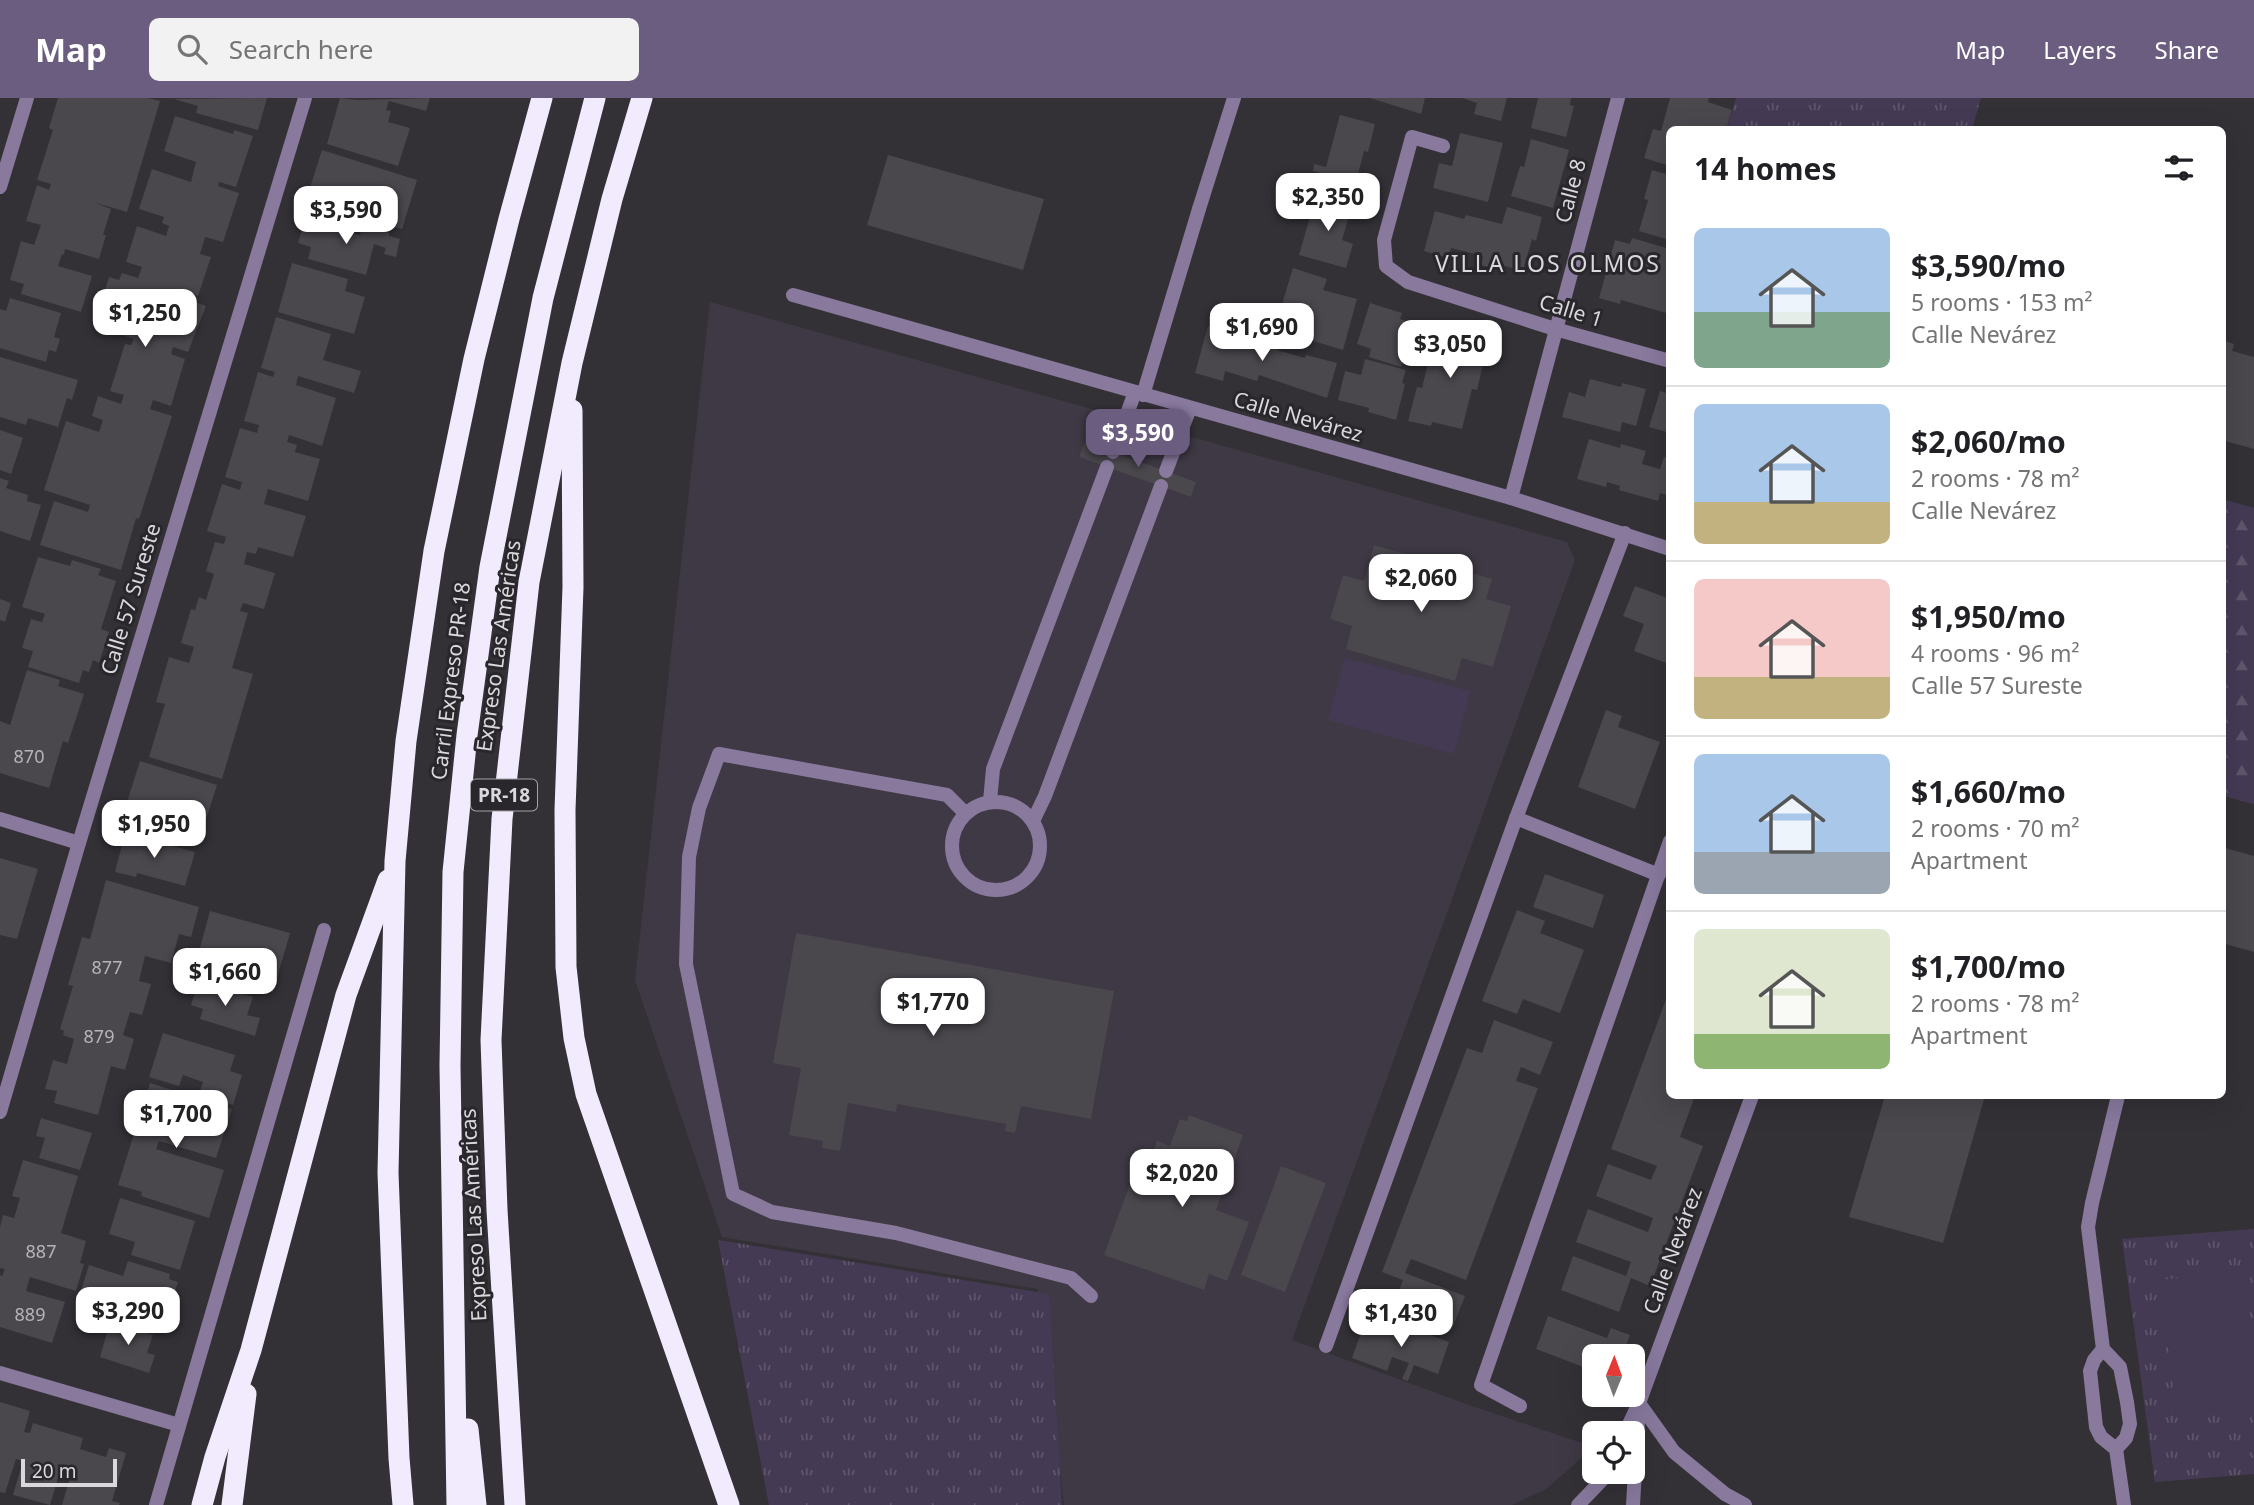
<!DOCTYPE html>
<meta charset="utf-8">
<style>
body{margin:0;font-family:"Noto Sans",sans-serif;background:#f2f2f2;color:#202124;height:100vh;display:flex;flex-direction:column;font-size:26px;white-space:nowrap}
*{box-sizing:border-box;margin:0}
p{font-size:23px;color:#757577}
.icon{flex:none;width:38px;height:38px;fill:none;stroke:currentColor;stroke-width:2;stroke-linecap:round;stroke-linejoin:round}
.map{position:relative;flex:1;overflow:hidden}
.details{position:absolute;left:1666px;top:28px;width:560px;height:973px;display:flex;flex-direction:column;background:#fff;border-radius:10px;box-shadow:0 7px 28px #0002}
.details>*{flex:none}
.needle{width:46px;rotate:1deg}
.buttons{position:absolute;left:1582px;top:1246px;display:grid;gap:14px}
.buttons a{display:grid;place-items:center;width:63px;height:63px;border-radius:10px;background:#fff;box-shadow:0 7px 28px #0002;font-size:35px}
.scale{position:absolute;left:21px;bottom:18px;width:96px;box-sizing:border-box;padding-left:7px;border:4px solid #d9d8db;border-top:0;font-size:19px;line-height:24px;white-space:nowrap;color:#d9d8db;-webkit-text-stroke:5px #29272c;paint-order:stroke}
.price{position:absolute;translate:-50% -60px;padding:0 16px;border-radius:14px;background:#fff;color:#222;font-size:23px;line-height:46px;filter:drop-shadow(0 2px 4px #0008)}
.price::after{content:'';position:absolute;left:50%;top:42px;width:21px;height:16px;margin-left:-10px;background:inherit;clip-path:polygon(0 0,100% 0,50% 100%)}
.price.active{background:#6b5d80;color:#fff}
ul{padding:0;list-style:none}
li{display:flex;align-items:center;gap:21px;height:175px;padding:0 28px}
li+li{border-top:2px solid #e0e0e0}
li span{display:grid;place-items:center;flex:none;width:196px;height:140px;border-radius:10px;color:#555}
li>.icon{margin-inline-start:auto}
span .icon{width:84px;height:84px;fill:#fffc;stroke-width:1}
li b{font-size:30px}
h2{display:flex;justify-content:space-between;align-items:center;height:84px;padding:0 28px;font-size:30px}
header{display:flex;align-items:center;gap:42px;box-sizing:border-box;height:98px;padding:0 35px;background:#6b5d80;color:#fff}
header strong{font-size:33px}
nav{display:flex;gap:38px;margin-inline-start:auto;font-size:24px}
.search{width:490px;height:63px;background:#f2f2f2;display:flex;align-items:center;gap:18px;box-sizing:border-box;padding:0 24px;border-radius:10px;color:#757577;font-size:26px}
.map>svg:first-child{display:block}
</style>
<header>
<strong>Map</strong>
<div class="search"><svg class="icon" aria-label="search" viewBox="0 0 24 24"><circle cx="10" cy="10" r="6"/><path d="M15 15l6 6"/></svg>Search here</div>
<nav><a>Map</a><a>Layers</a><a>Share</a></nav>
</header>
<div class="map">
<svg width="2254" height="1407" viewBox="0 0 2254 1407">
<defs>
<pattern id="grass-tufts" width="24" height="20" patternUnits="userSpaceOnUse" patternTransform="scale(1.75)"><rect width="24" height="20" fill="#453a54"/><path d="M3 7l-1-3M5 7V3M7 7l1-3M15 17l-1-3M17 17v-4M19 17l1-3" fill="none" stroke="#5f566c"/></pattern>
<pattern id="forest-firs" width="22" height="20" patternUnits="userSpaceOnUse" patternTransform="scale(1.75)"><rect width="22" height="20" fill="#453a54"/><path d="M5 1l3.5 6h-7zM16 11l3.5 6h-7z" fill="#5f566c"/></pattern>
</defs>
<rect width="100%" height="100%" fill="#333136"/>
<path fill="#3e3944" d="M710 204 1567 444 1575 462 1292 1242 1472 1308 1594 1349 1546 1391 1512 1407H1064L1038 1191 722 1139 635 882Z"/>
<g fill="url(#grass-tufts)">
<path d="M1736 0H1981L1972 31H1727Z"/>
<path d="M2254 1131V1376L2155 1384 2122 1141Z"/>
<path d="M718 1142 1049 1196 1062 1407H769Z"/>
</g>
<path fill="url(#forest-firs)" d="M2222 401 2254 410V706L2223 698Z"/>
<g fill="#453a54">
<path d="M1345 560 1470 593 1454 656 1328 622Z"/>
<path d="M2245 1173 2254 1257V1307L2176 1316 2160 1182Z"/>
</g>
<g fill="#4a474d">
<path d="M58 0H148L160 3 127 114 93 104 111 111 103 137H106L99 161 65 151 64 157 62 156 58 168 92 178 81 214 21 196 24 186 10 182 21 143 34 147 41 127 26 123 37 87 49 92 51 86 37 82 53 32 49 30Z"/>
<path d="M267 0 258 32 196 15 198 8 174 1Z"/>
<path d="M340 0 356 2 430 0 426 13 389 3 386 12 391 13 388 24 410 30 398 68 327 46Z"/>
<path d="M1370 0H1425L1421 16Z"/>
<path d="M1462 0H1507L1501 23 1474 16 1477 5Z"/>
<path d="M1538 0H1571L1570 7 1574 8 1566 39 1531 30Z"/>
<path d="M1670 0H1709L1708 4 1732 12 1726 32H1670V68L1644 60 1653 31 1661 33Z"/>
<path d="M1340 17 1375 26 1368 54 1364 53 1356 84 1313 73 1314 66 1326 69Z"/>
<path d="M175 18 233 36 234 32 253 38 236 89 219 84 218 88 239 95 223 144 205 139 200 156 211 159 198 198 189 194 186 201 206 208 188 254 173 249 171 256 185 261 171 308 153 302 150 311 172 318 139 421 136 420 121 472 40 447 54 403 88 414 90 407 44 392 66 323 99 334 103 322 92 318 98 298 121 306 124 297 110 293 125 246 131 247 134 241 94 228 109 179 119 182 122 175 138 180 142 169 126 164 137 128 166 138 169 128 162 125 164 119 139 111 152 71 191 84 196 64 164 53Z"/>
<path d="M1460 35 1503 45 1488 104 1433 90 1439 65 1452 68Z"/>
<path d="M1531 41 1569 52 1553 110 1511 98 1520 68 1524 69Z"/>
<path d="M322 52 417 82 402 131 372 122 371 124 363 122 362 126 325 114 326 109 306 102Z"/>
<path d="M888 57 1044 101 1023 172 867 127Z"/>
<path d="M1652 72 1670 77V130L1666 141 1639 133 1648 102 1644 101Z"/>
<path d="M1316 98 1352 108 1342 142 1353 146 1346 170 1299 157Z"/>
<path d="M1507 109 1542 119 1536 143 1532 141 1523 173 1494 165 1493 170 1481 167 1483 158 1451 150 1448 160 1424 153 1435 113 1464 121 1466 117 1502 126Z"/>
<path d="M305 122 360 137 362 127 389 135V138L400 141 396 159 384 156 386 150 374 146 366 177 308 161 311 149 298 145Z"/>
<path d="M1632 140 1670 151V216L1621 202 1620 206 1599 200 1615 142 1630 146Z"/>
<path d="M292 165 348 181 345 193 365 199 354 236 278 214Z"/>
<path d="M1293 170 1327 181 1323 192 1357 201 1343 252 1270 230 1277 205 1282 206Z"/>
<path d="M10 200 61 215 54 239 60 241 56 254 49 252 46 264 0 250V211L6 213Z"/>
<path d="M1370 205 1402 215 1400 221 1426 229 1416 263 1404 259 1401 269 1369 259 1371 251 1357 246Z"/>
<path d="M276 219 331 236 323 262 361 273 354 295 298 278 296 287 336 300 322 348 289 337 287 344 297 347 295 354 320 361 308 403 268 391 264 406 306 418 293 459 258 449 256 456 247 454 244 466 275 475 264 511 243 505 240 513 248 515 232 570 253 576 222 681 149 659 165 606 156 604 169 559 189 565 194 549 181 545 191 511 195 512 199 499 206 502 214 476 206 473 215 444 224 446 226 439 207 433 222 386 240 392 242 384 225 379 240 330 257 335 259 327 244 323 258 274 273 279 275 274 261 270Z"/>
<path d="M1208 228 1278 249 1277 252 1305 260 1306 257 1337 265 1327 300 1259 277 1257 283 1225 273 1223 283 1195 275Z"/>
<path d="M1469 232 1490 237 1477 292 1472 291 1462 331 1432 324 1431 328 1408 323 1417 289 1422 290 1436 233 1460 239V243L1466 245Z"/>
<path d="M2222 242 2234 246 2232 253 2254 259V351L2222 342Z"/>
<path d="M0 259 78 282 72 302 67 300 58 329 28 320 26 327 0 319Z"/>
<path d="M1365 261 1406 272 1402 285 1405 286 1396 322 1368 314 1369 310 1338 302 1345 273 1361 277Z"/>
<path d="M1590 281 1621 289 1622 285 1646 291 1636 328 1622 324 1620 334 1562 319 1569 294 1585 299Z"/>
<path d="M1660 293 1670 296V335L1649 329Z"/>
<path d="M0 332 23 340 11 376 0 372Z"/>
<path d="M1589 341 1620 350 1621 346 1646 353 1642 366 1660 371 1664 359 1670 361V398L1660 395 1658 403 1619 392 1620 388 1607 384 1606 389 1577 381Z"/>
<path d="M1085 344 1196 384 1191 399 1079 359Z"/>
<path d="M0 380 9 383 6 390 28 397 27 403 41 407 30 443 0 433Z"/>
<path d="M1374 447 1492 481 1486 501 1511 508 1493 569 1462 560 1455 583 1346 551 1352 528 1330 521 1343 477 1364 483Z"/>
<path d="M38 459 70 468 72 462 101 471 98 477 116 483 101 531 109 534 99 565 93 562 89 574 83 572 79 585 28 569 33 553 22 550 31 521 42 524 45 516 22 509Z"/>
<path d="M1635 488 1670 501V556L1666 565 1634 553 1644 526 1623 518Z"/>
<path d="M0 501 11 505 5 524 0 522Z"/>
<path d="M27 572 60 582 58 588 84 596 68 645 63 643 49 690 0 675V623L10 627Z"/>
<path d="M1606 612 1622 618 1618 629 1660 644 1635 711 1578 689Z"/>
<path d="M140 663 217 687 199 744 122 720Z"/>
<path d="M125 735 195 754 185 788 137 775 136 779 115 774Z"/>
<path d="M2222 749 2254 758V854L2222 845Z"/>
<path d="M0 760 38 771 17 841 0 837Z"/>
<path d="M1545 776 1604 797 1593 830 1533 809Z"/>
<path d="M106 782 199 809 191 839 179 836 171 865 145 858 139 883 151 886 142 917 130 914 123 937 134 941 125 972 111 968 98 1017 54 1005 57 993 45 991 53 962 67 966 74 941 63 937 64 933 60 931 73 888 68 887 82 839 90 841Z"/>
<path d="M1517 812 1545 823 1540 835 1584 852 1560 915 1523 901 1517 916 1482 903Z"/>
<path d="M210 813 290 835 273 894 194 872Z"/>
<path d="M796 835 1114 893 1091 1021 1021 1008 1015 1035 1005 1033 1006 1026 897 1006 896 1014 848 1005 840 1053 822 1050 823 1043 789 1037 801 970 773 965Z"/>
<path d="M199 882 253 899 247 917 260 920 255 938 200 921 203 911 191 907Z"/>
<path d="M1669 893 1670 998H1695L1680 1039 1703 1048 1650 1188 1631 1180 1619 1214 1561 1192 1573 1158 1626 1178 1631 1164 1576 1144 1588 1111 1648 1134 1653 1120 1596 1098 1608 1066 1651 1082 1657 1068 1611 1051Z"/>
<path d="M1494 922 1553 944 1540 977 1521 969 1516 983 1538 990 1466 1182 1411 1161 1405 1175 1465 1198 1452 1231 1393 1208 1403 1182 1382 1174 1467 950 1482 955Z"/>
<path d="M163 935 235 957 230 973 242 977 233 1007 199 996 203 984 183 977 179 988 149 979Z"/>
<path d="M150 985 232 1011 216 1060 159 1043 156 1051 224 1072 209 1120 141 1098 142 1094 118 1087 134 1036 129 1035 137 1011 142 1013Z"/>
<path d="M1885 998H1985L1943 1145 1849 1119Z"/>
<path d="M1189 1017 1243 1037 1216 1112 1249 1124 1227 1183 1209 1176 1204 1192 1104 1157 1131 1083 1141 1087 1157 1043 1170 1048 1180 1021 1187 1023Z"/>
<path d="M41 1020 92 1035 80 1072 39 1060 45 1040 36 1038Z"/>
<path d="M23 1062 78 1078 61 1135 86 1143 80 1165 84 1166 76 1193 30 1179 26 1193 65 1204 52 1245 0 1229V1177L2 1178 5 1171 0 1170V1129L3 1117 14 1120 20 1100 12 1098Z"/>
<path d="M1281 1068 1326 1085 1285 1194 1241 1177Z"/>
<path d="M120 1100 195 1123 180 1172 131 1157 135 1144 109 1136Z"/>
<path d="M128 1163 170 1176 169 1181 178 1184 168 1215 133 1204 129 1217 78 1202 89 1167 123 1178Z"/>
<path d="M1548 1218 1607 1240 1611 1230 1630 1237 1622 1258H1594V1273L1536 1251Z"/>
<path d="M1389 1222 1449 1244 1438 1276 1414 1267 1408 1283 1402 1281 1409 1265 1392 1259 1387 1273 1352 1260 1363 1229 1383 1236Z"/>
<path d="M110 1224 153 1237 147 1255 155 1257 149 1275 100 1259Z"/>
<path d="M0 1304 30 1313 24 1334 30 1335 33 1325 83 1340 80 1351 106 1359 109 1350 126 1355 112 1403 120 1405 119 1407H62L71 1376 60 1373 50 1407 13 1397 23 1363 16 1361 5 1395 0 1394Z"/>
</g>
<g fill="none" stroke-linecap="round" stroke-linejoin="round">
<g stroke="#88799d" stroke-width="14">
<path d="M1199 111 1234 0"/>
<path d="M1113 354 1135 294"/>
<path d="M1166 373 1190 310"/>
<path d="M990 703 993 671 1107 369"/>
<circle cx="996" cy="748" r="44"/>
<path d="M965 715 947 697 719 656 699 710 689 759 686 866 733 1096 772 1114 896 1135 1071 1180 1091 1198"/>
<path d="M1033 723 1045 698 1161 388"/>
<path d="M2103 1251 2094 1262 2090 1273 2096 1329 2101 1339 2116 1351 2124 1407"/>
<path d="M2116 1351 2126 1340 2130 1326 2127 1304 2120 1269 2103 1251 2088 1129 2092 1105 2118 998"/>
</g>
<g stroke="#88799d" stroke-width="14">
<path d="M1443 48 1412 39 1384 142 1386 168 1408 184 1555 231 1670 263"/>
<path d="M0 89 27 0"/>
<path d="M793 197 1511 400 1670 451"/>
<path d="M1143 297 1199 111"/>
<path d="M1511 400 1618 0"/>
<path d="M1516 720 1659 777"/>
<path d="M0 721 79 745"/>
<path d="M0 1014 79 745 305 0"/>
<path d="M1326 1248 1516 720 1625 435"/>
<path d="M0 1275 179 1327"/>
<path d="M1520 1308 1481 1287 1670 743"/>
<path d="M1625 1335 1639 1305 1674 1354 1725 1396 1745 1407"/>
<path d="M156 1407 324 832"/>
<path d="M1578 1407 1603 1381 1606 1374"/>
<path d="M1633 1407 1639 1305 1752 998"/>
</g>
<g stroke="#f2ebfd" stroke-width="21">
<path d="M572 312 573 489 565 712 566 869 574 940 586 996 729 1407"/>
<path d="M468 1331 476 1407"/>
<path d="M202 1407 215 1359 251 1252 346 897 388 782"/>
<path d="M232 1407 246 1296"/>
<path d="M403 1407 399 1360 388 1075 395 763 406 643 434 453 474 261 509 121 542 0"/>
<path d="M457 1407 450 968 453 774 467 637 490 469 543 200 595 0"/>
<path d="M515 1407 497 1112 491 942 502 721 529 484 572 265 612 101 642 0"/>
</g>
</g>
<g text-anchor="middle" stroke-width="6" stroke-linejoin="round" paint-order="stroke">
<g font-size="18" fill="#b5b4b8">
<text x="29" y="665">870</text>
<text x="107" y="876">877</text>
<text x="99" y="945">879</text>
<text x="41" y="1160">887</text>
<text x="30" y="1223">889</text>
</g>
<rect fill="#29272c" stroke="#a4a3a6" stroke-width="2" x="471" y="681.5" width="66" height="31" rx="5"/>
<g font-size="19" font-weight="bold" fill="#d9d8db">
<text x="504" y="704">PR-18</text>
</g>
<g font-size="21" fill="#d9d8db" stroke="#29272c">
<text transform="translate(1571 93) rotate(-75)" y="7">Calle 8</text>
<text transform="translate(1571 213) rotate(17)" y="7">Calle 1</text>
<text transform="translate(1298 319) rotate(16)" y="7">Calle Nevárez</text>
<text transform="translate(131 501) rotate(-73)" y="7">Calle 57 Sureste</text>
<text transform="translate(499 548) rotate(-82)" y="7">Expreso Las Américas</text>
<text transform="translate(451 583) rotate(-83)" y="7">Carril Expreso PR-18</text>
<text transform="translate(474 1117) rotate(-93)" y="7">Expreso Las Américas</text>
<text transform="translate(1673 1153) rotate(-70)" y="7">Calle Nevárez</text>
</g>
<g font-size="23" letter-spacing="2" fill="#d9d8db" stroke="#29272c">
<text x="1548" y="174">VILLA LOS OLMOS</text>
</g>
</g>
</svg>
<div class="buttons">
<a><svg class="needle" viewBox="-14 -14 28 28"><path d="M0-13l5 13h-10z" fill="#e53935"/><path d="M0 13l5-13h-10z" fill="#757577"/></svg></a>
<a><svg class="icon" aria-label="locate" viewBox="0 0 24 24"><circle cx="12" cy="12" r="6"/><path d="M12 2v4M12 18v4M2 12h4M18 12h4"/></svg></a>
</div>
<div class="scale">20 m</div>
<b class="price" style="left:1328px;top:135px">$2,350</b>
<b class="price" style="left:346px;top:148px">$3,590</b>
<b class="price" style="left:145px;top:251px">$1,250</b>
<b class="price" style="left:1262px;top:265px">$1,690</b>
<b class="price" style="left:1450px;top:282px">$3,050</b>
<b class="price active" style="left:1138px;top:371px">$3,590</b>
<b class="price" style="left:1421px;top:516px">$2,060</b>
<b class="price" style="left:154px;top:762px">$1,950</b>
<b class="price" style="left:225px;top:910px">$1,660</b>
<b class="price" style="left:933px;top:940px">$1,770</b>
<b class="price" style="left:176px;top:1052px">$1,700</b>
<b class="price" style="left:1182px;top:1111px">$2,020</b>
<b class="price" style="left:128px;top:1249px">$3,290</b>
<b class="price" style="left:1401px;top:1251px">$1,430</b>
<section class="details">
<h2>14 homes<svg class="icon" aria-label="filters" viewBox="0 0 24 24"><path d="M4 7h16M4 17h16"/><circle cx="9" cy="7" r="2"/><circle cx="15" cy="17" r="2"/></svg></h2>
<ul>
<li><span style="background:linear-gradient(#a9c7e8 60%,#7fa58c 0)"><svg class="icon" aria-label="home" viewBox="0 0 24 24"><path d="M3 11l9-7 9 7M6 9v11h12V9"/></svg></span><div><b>$3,590/mo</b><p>5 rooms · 153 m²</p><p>Calle Nevárez</p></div></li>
<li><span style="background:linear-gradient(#a9c7e8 70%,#c2b280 0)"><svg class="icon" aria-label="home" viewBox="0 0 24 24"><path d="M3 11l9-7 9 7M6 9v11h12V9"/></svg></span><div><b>$2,060/mo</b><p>2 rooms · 78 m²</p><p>Calle Nevárez</p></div></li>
<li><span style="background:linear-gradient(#f6c9c9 70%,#c2b280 0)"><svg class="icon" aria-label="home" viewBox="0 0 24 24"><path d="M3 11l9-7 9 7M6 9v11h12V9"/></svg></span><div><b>$1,950/mo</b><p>4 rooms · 96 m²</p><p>Calle 57 Sureste</p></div></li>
<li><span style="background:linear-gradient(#a9c7e8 70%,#9aa5b1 0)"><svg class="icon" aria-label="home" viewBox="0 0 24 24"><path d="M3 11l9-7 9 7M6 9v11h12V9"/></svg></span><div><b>$1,660/mo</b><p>2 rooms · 70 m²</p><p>Apartment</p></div></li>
<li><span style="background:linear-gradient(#dfe7d0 75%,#8fb573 0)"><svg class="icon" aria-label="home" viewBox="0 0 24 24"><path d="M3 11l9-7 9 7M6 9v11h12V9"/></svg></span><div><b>$1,700/mo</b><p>2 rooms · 78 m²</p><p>Apartment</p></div></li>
</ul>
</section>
</div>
